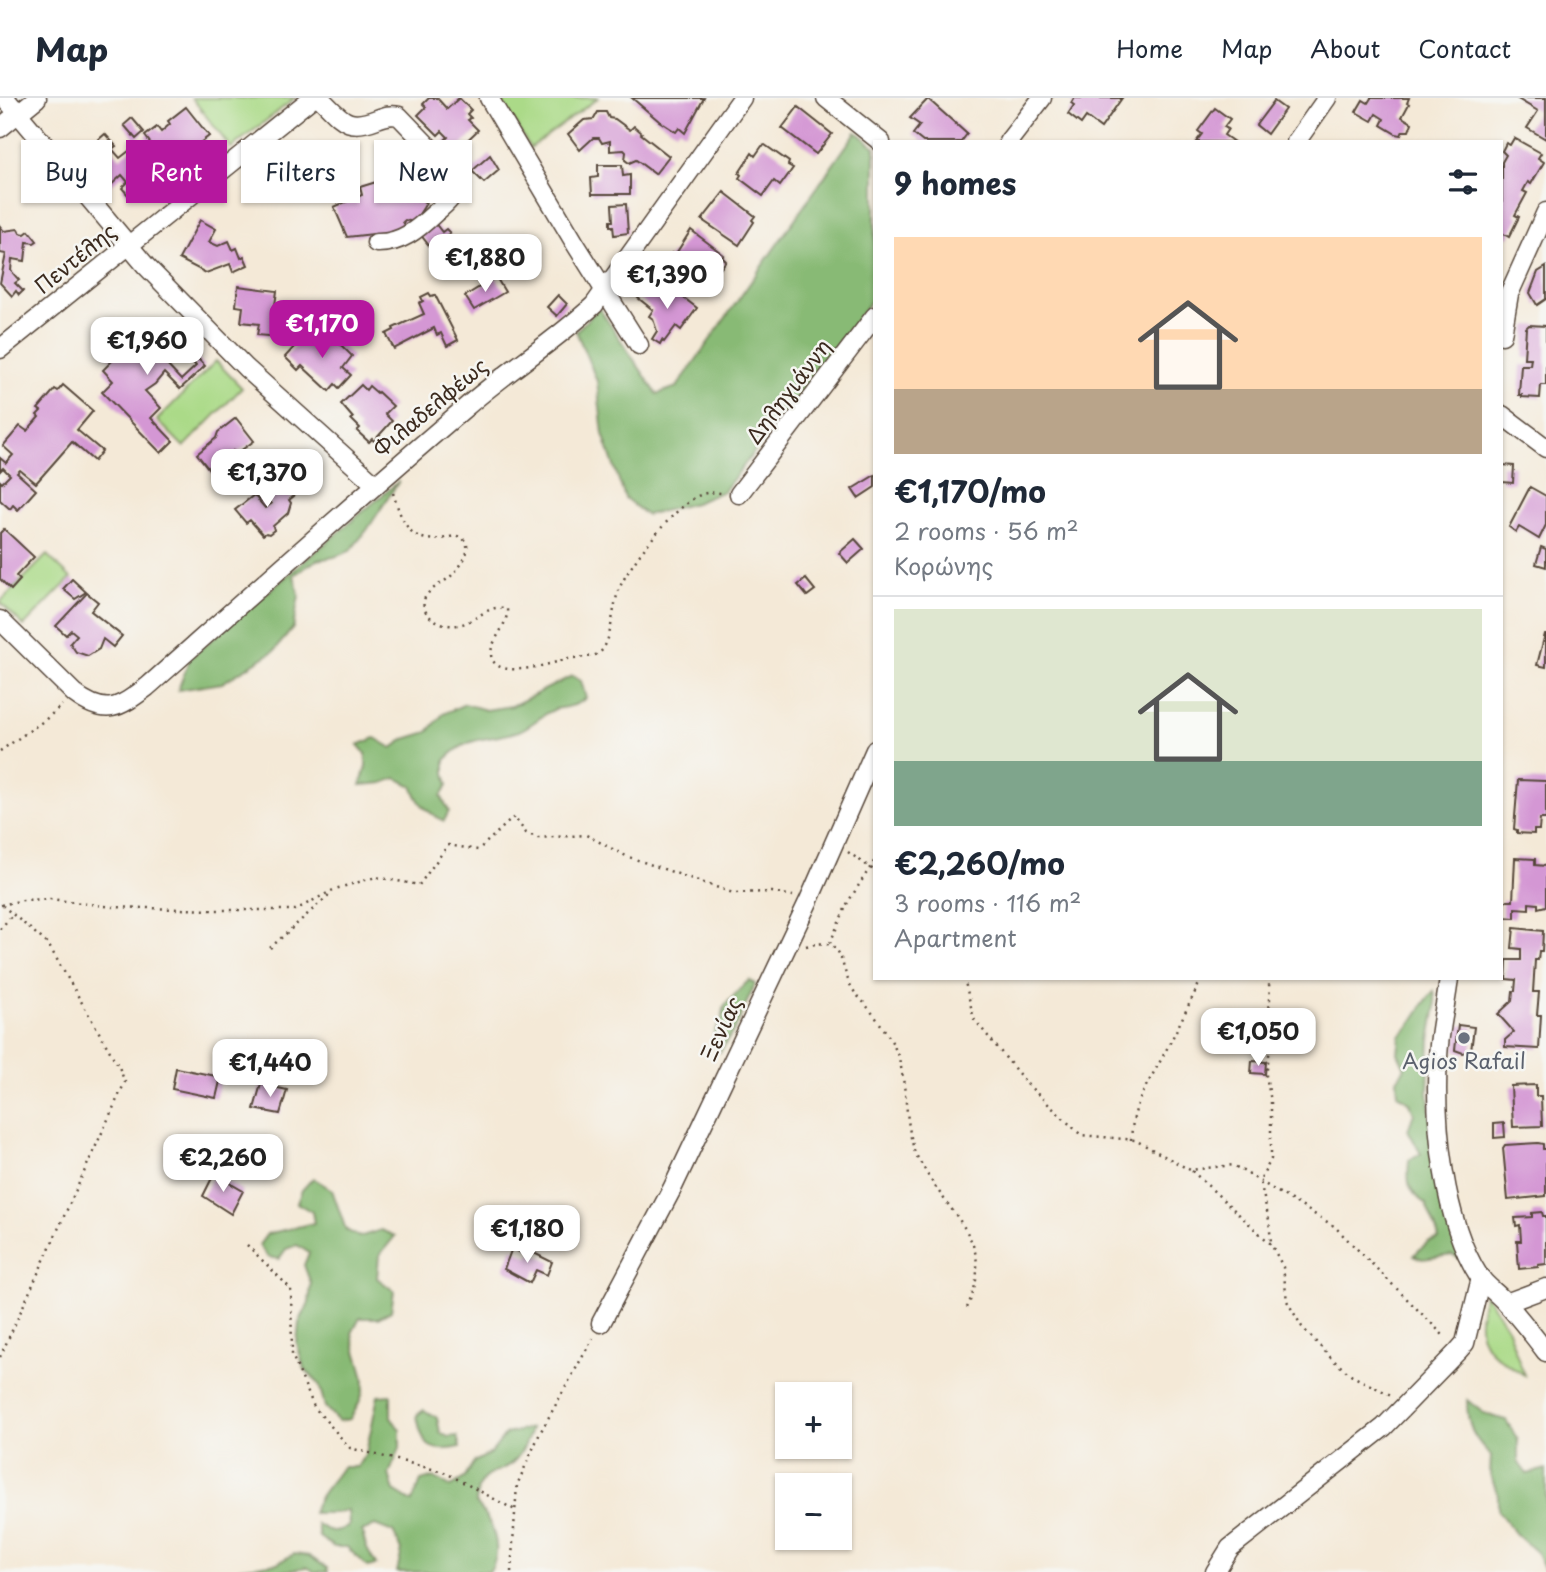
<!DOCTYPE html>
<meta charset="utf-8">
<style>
body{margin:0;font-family:"Playpen Sans",sans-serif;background:#f2f2f3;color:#1f2937;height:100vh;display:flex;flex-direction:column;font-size:26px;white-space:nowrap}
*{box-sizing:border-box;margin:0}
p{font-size:23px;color:#747a83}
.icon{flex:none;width:38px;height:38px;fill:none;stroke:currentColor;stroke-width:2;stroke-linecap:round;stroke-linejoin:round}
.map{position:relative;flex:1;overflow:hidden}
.side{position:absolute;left:873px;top:42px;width:630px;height:840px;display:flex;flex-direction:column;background:#fff;border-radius:0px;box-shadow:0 2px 5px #0004}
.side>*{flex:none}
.hud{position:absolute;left:21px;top:42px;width:665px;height:63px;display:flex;gap:14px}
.fabs{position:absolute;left:775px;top:1284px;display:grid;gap:14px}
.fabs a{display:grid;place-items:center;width:77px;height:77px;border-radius:0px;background:#fff;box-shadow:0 2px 5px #0004;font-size:35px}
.price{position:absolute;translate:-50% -60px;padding:0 16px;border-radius:14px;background:#fff;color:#222;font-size:23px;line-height:46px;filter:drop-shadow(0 2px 4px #0008)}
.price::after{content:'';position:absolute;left:50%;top:42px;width:21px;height:16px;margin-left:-10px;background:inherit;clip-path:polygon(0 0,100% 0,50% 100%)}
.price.on{background:#b5179e;color:#fff}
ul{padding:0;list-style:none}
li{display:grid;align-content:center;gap:14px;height:371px;padding:0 21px}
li+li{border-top:2px solid #e0e1e3}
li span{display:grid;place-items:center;height:217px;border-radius:0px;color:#555}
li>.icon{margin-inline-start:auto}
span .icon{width:126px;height:126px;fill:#fffc;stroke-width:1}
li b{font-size:30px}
h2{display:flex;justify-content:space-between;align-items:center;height:84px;padding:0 21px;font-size:30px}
.tag{padding:0 24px;border-radius:0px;background:#fff;box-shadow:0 2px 5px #0004;font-size:24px;line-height:63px}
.tag.on{background:#b5179e;color:#fff}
header{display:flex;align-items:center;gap:42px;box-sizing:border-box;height:98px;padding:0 35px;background:#fff;border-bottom:2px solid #e0e1e3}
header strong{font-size:33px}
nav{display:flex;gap:38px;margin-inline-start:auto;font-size:24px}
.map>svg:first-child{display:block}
</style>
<header>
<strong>Map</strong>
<nav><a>Home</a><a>Map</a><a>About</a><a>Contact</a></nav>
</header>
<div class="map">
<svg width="1546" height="1474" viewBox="0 0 1546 1474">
<rect width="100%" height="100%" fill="#f6f6f2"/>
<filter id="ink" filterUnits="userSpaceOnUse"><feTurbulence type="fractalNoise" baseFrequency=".0143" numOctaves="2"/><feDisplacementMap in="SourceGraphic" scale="14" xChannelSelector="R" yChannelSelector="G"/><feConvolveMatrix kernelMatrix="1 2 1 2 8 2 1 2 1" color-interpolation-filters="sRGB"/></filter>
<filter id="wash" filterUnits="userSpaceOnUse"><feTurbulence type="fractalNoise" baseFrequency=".00686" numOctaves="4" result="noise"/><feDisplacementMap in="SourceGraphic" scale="28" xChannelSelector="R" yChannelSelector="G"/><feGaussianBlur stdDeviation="1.57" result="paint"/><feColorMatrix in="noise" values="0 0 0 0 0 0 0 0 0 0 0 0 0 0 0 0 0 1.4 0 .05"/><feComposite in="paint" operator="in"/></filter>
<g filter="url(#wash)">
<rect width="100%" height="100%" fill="#f4e9d7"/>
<g fill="#abda88" stroke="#738253" stroke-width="2">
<path d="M192 0H295L231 50Z"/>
<path d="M500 0H598L530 50Z"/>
<path d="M216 263 242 290 184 349 157 322Z"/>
<path d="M47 457 71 480 24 528 0 504Z"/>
<path d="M1485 1196 1507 1229 1524 1277C1486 1253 1471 1243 1485 1196Z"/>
</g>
<g fill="#88ba74" stroke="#627249" stroke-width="2">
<path d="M856 34 875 49V198L724 393 695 405 646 417 625 400 603 336 597 283 576 233 599 210 657 296 677 289Z"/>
<path d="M399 383 367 432 350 453 334 459 317 462 294 477 299 498 293 530 274 553 222 585 178 592 190 560Z"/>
<path d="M572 578 581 583 586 600C575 609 569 608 556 611 543 615 532 628 519 633 487 644 471 635 445 662V675L448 687 441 698 449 713 444 723C427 714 419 707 412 688L396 680 383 685 361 687 366 668V656L358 647 375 640 392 650 405 641 428 634 443 616 465 606 486 612 512 608Z"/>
<path d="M749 882 755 886 736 929 720 954 714 945V934L722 921 725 907Z"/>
<path d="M1434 893 1436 908 1430 942 1428 993 1433 1047 1464 1163 1453 1157 1422 1161 1414 1157 1428 1144 1439 1141C1436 1127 1430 1119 1426 1106 1407 1093 1407 1084 1409 1062L1421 1056 1408 1032 1414 1015 1410 1005 1398 996 1397 982 1405 970 1398 955 1400 938C1416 924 1420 907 1434 893Z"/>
<path d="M313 1080 332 1092 346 1132 359 1139 381 1132 395 1138 379 1158 377 1180 394 1193 391 1213 378 1220H360L352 1235C359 1277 376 1280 350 1321L338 1323 325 1309 319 1286 304 1270 297 1246 299 1225 309 1205 311 1186 304 1167 309 1155 297 1147 286 1151 279 1161 268 1159 259 1147 267 1136 314 1125 312 1114 297 1105 302 1092Z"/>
<path d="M391 1297V1319L400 1332V1350L389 1376 394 1393 412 1404 421 1383 434 1379 450 1389 464 1380 474 1364 491 1355 506 1336 531 1330C528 1341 523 1353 516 1361 501 1379 477 1368 476 1405 492 1424 505 1451 489 1474H397L402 1452 393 1434 375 1427 362 1433 366 1449 376 1467 367 1469 347 1449H334L319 1439 317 1426C329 1434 336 1436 349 1427L348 1412 335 1415H313C317 1397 332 1385 342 1369H357L366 1355 378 1298Z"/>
<path d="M1467 1302 1485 1316 1506 1322 1518 1342V1364L1527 1376 1546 1371V1474L1537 1455 1516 1436 1498 1413V1397L1490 1376 1491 1358C1473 1339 1467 1329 1467 1302Z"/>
<path d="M424 1312 437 1320 440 1334 448 1339 457 1338 460 1349C429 1356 422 1348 417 1317Z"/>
<path d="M294 1456 309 1458 327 1470 328 1474H315L307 1469 281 1474H236L239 1470 277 1465Z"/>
</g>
<g id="blocks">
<g fill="#d497d4" fill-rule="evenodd">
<path d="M429 0H437L447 11 459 0 471 12 467 16 471 20 468 22 478 32 455 54 444 43 448 39 442 33 438 37 418 17 426 9 423 6Z"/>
<path d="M632 0H704L685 35 679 30 676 34 659 23Z"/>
<path d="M1074 0H1122L1101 30 1086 19 1081 26 1068 16 1074 7 1071 5Z"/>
<path d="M1371 0H1409L1407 5 1409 6 1402 19 1412 25 1409 33H1403L1401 37 1396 36 1381 27 1384 21 1376 16 1372 23 1356 14 1363 2 1368 5Z"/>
<path d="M1516 0H1546V41L1527 30 1538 13Z"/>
<path d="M928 1 967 36 961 44H923L913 36 920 27 910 20Z"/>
<path d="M1274 3 1285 11 1267 36 1256 27Z"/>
<path d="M186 9 209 38 169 69 145 38 157 29 161 34 170 26 168 23Z"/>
<path d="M798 9 832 36 816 56 782 30Z"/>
<path d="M1215 10 1230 21 1224 29 1228 31 1224 37 1234 44H1196L1202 36 1198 33Z"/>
<path d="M598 14H606L609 20 615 21 630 32 634 28 642 35 641 36 669 58 655 76 636 62 629 65 625 62 626 54 624 52 610 53V43L602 45 599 40H593L580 52 568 36 584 22 594 21Z"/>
<path d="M132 20 144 34 136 41 124 27Z"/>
<path d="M105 36 116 48 112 51 120 60 138 46 161 73 146 88 144 85 129 98 122 90 128 84 122 77 110 88 83 55Z"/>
<path d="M1514 40 1541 55 1538 60 1544 64 1531 86 1528 84 1523 93 1527 95 1515 117 1519 119 1509 139 1502 135V64L1506 57 1502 53 1506 45 1510 47Z"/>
<path d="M765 47 789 64 788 67 793 70 780 88 774 83 763 98 739 80 741 77 739 75 752 55 755 58 762 48Z"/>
<path d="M490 57 499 72 484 85 472 73Z"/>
<path d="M423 65 430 69 440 85 433 96 429 94 423 103 426 105 423 110 414 124 405 122 403 124 405 127 396 136 392 134 388 139 384 136 376 139 373 136 347 139 334 109 362 97 360 89 399 77 401 83 413 79Z"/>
<path d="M598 67H622L623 78 630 77V96H592L591 80 598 79Z"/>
<path d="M724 94 755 118 752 122 754 124 739 147 702 122Z"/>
<path d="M626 106 628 135 614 137 613 128H610V123H613L612 107Z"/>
<path d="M200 122 216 131 209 144 218 148 229 143 233 152 237 150 241 160 244 158 248 167 233 174 230 166 206 175 179 161Z"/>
<path d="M434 124 442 134 446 131 450 135 431 150 420 136Z"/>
<path d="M0 128 4 133 18 131 20 135 25 136 29 133 37 143 34 145 27 144 25 163 12 161 11 173 19 182 15 185 23 193 19 197 16 193 12 198 0 185 6 156 0 155Z"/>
<path d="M691 132 724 157 722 159 726 163 718 174 716 172 698 196 689 189 691 187 663 167 672 155 675 157Z"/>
<path d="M1546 169V201L1537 207 1530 195 1538 174Z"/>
<path d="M496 179 505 194 474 212 465 198Z"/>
<path d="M648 186 663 196 668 188 697 210 681 232 676 228 664 244 662 242 660 246 652 241 657 233 653 221 649 218 653 212 638 200Z"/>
<path d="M238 188 277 193 273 221 282 222 280 239 257 237 259 226 241 224 243 209 236 208Z"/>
<path d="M429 195 431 198 435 197 458 242 447 248 441 235 437 237 434 230 394 251 386 236 394 232 393 230 424 216 419 205 423 203 421 199Z"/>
<path d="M558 197 567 206 557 218 547 209Z"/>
<path d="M1529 227 1546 228V287H1541L1540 300 1522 299V297H1519L1521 267H1530L1531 260H1524L1526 230Z"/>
<path d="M145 231 148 234 151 231H157L159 237 165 232 175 243 178 240 205 268 180 291 164 275 155 286 145 293 161 310 151 320 173 343 161 355 102 294 113 283 103 272 113 262 106 255 128 234 135 241ZM181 251 196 268 181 282 166 266Z"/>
<path d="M309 233 318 242 324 236 330 241 332 238 352 258 343 270 351 277 339 290 335 286 329 293 302 268 298 272 285 259Z"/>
<path d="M63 287 93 313 77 332 102 353 94 363 72 344 36 385 20 372 17 375 36 392 18 412 13 407 10 411 0 402V383L2 385 10 377 3 370 0 373V360L6 365 13 357 3 348 20 328 27 333 39 319 37 317 41 313 38 311 55 291 58 293Z"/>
<path d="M361 287 366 292 369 288 377 295 378 294 393 308 385 316 392 323 374 343 372 341 369 344 357 333 360 330 351 321 353 320 341 306Z"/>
<path d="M236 320 254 343 236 356 234 354 235 359 214 375 211 374 197 356 216 340 218 334Z"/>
<path d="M306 361 318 375 302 388 291 374Z"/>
<path d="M1502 367 1514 368 1513 385 1502 384Z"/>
<path d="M875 377V389L858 400 852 391Z"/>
<path d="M281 384 286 390 283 396 289 391 294 398 289 402 291 405 288 415 273 428 274 432 269 436 266 435 263 437 250 422 246 425 235 412 254 397 265 410 271 406 263 396 275 386Z"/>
<path d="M1530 389 1546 398V427L1539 441 1519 429 1516 434 1509 429Z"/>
<path d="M4 431 34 459 16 478 20 482 11 492 0 481V435Z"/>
<path d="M855 441 864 451 848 465 839 455Z"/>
<path d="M1541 449 1546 451V469L1536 466Z"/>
<path d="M72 481 86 494 75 501 63 491Z"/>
<path d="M806 481 815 492 807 498 798 487Z"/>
<path d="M87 495 98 504 91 513 122 538 113 549 103 541 99 551 88 558 76 554 70 545 77 537 71 532 66 537 56 528Z"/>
<path d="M1545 536H1546V569L1537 567Z"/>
<path d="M1518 682 1546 683V721H1540L1539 732H1534V736L1517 735V732L1514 731Z"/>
<path d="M1515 760 1535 761V767L1546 768V808L1538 810V806L1529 805V811L1515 810V820L1502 819V803H1513Z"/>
<path d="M1514 830 1543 833 1542 853H1539L1538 862H1535L1533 894H1539L1537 917H1541L1539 951 1505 949V942L1514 934 1498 916 1512 903 1513 893H1515L1516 882 1506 881 1507 862H1521V851L1512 850Z"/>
<path d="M1458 927 1474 929 1471 953 1463 955 1455 952Z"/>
<path d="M1252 963 1266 964 1265 976 1251 975Z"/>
<path d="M176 970 221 979 216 1000 172 991Z"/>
<path d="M261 986 287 992 280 1016 254 1011Z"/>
<path d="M1536 987V998H1541L1542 1028 1513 1029 1511 988Z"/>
<path d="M1504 1025 1505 1039 1494 1040V1026Z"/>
<path d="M1538 1045 1543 1046V1051H1546V1098L1508 1102 1503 1050 1505 1047Z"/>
<path d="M214 1076 243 1093 231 1116 203 1098Z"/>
<path d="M1542 1114 1543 1118H1546V1166L1538 1167V1169L1519 1171 1517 1143H1521L1520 1127 1516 1128 1515 1120 1532 1119V1115Z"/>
<path d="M512 1150 529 1159 532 1154 552 1164 547 1177 536 1172 530 1185 504 1171Z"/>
</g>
</g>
</g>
<g filter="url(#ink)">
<use href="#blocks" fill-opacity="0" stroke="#57473a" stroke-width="2"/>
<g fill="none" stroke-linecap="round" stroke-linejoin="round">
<defs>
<g id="minor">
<path d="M5 0 146 168 246 270 375 386"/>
<path d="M320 0C342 21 346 33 377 21 385 18 391 16 399 18L455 76C455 84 456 92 451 99 448 105 440 110 435 115 418 131 401 146 376 145"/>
<path d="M489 0 576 147 639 247"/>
<path d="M826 0 881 44"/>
<path d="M0 30 37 0"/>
<path d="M1008 44 1042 0"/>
<path d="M1296 44 1327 0"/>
<path d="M1502 237 1509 196 1546 114"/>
<path d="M0 251 312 0"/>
<path d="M1502 317 1546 350"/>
<path d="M739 396 875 218"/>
<path d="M0 522 75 596C106 619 119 610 147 589 253 495 358 401 466 309 507 273 554 244 594 207L742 0"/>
<path d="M1449 880C1446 907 1439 933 1438 960 1434 1025 1443 1122 1479 1178 1486 1188 1497 1195 1505 1204 1520 1220 1533 1237 1546 1254"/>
<path d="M1506 1205 1546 1190"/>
<path d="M601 1225 672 1091 809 802 875 652"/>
<path d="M1215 1474 1230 1450 1384 1329 1458 1253 1465 1245 1481 1180"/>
</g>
</defs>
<use href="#minor" stroke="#57473a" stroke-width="21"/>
<g stroke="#57473a" stroke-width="2.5" stroke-dasharray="2 5" stroke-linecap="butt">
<path d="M393 395C402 424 410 448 446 440 451 439 457 436 462 440 475 449 461 469 452 477 443 487 417 494 425 512 427 517 432 521 437 523 469 540 483 502 507 511 509 529 486 546 492 561 501 582 552 565 568 561 580 558 595 562 603 551 613 536 612 507 620 489 631 464 672 412 696 399 704 394 713 394 721 395"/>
<path d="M0 653 45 622 62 607"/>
<path d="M848 754 875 773"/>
<path d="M1 807 23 802 50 801 112 809 213 812H295L335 791 376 779 419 787 448 747 478 752 514 719 526 735 538 740 586 737 626 758 733 795 772 794 793 798"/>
<path d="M0 831 14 815"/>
<path d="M830 845 848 804 875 762"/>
<path d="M806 848C847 837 837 864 852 890 855 896 861 901 865 906 878 922 893 941 899 961 907 990 905 1022 914 1051 916 1059 922 1066 926 1074 956 1125 997 1147 966 1212"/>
<path d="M270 850 330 796"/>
<path d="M964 880 974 921 1027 986 1081 1037 1135 1042 1190 1072 1233 1067 1334 1128 1446 1240"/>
<path d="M1266 880 1269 886 1270 901 1267 936 1270 950 1266 978 1271 1003V1061L1260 1083 1269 1122 1271 1144"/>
<path d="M1131 1042C1133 1004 1146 990 1163 958 1177 932 1189 906 1202 880"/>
<path d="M1192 1073 1271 1146 1283 1169 1287 1203 1302 1229 1332 1261 1352 1278 1391 1297"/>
<path d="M247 1147 291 1191 292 1257 314 1309 350 1350 444 1374 515 1412"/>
<path d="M0 1259 125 984 119 969 48 846 3 808"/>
<path d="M511 1474 517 1387 540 1335 593 1240"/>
</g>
<use href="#minor" stroke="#fff" stroke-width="18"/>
</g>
</g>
<circle fill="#6b7280" stroke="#f6f6f2" stroke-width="2.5" cx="1464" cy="940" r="7"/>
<g text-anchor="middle" stroke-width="5" stroke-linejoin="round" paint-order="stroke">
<g font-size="21" fill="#3b2a1e" stroke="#f6f6f2">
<text transform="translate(76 161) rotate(-39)" y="7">Πεντέλης</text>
<text transform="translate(789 294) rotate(-53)" y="7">Δηληγιάννη</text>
<text transform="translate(431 310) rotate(-40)" y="7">Φιλαδελφέως</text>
<text transform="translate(722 931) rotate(-65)" y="7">Ξενίας</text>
</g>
<g font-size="21" fill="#5b616d" stroke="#f6f6f2">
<text x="1464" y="971">Agios Rafail</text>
</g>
</g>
</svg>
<div class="fabs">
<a>+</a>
<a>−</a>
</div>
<b class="price" style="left:485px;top:196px">€1,880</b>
<b class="price" style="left:667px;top:213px">€1,390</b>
<b class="price on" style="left:322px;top:262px">€1,170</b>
<b class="price" style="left:147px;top:279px">€1,960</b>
<b class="price" style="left:267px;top:411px">€1,370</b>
<b class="price" style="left:1258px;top:970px">€1,050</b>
<b class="price" style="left:270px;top:1001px">€1,440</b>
<b class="price" style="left:223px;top:1096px">€2,260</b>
<b class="price" style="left:527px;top:1167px">€1,180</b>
<div class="hud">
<a class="tag">Buy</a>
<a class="tag on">Rent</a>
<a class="tag">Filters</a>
<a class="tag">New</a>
</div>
<section class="side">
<h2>9 homes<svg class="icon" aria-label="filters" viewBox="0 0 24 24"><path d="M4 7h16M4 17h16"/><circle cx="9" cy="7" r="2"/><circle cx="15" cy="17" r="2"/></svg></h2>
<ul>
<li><span style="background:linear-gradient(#ffd9b3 70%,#b9a48a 0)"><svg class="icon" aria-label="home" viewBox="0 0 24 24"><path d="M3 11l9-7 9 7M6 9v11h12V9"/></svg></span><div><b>€1,170/mo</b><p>2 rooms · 56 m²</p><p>Κορώνης</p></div></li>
<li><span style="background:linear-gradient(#dfe7d0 70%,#7fa58c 0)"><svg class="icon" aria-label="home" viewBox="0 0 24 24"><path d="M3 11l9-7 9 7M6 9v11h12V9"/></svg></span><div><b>€2,260/mo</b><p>3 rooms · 116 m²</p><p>Apartment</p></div></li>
</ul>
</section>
</div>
